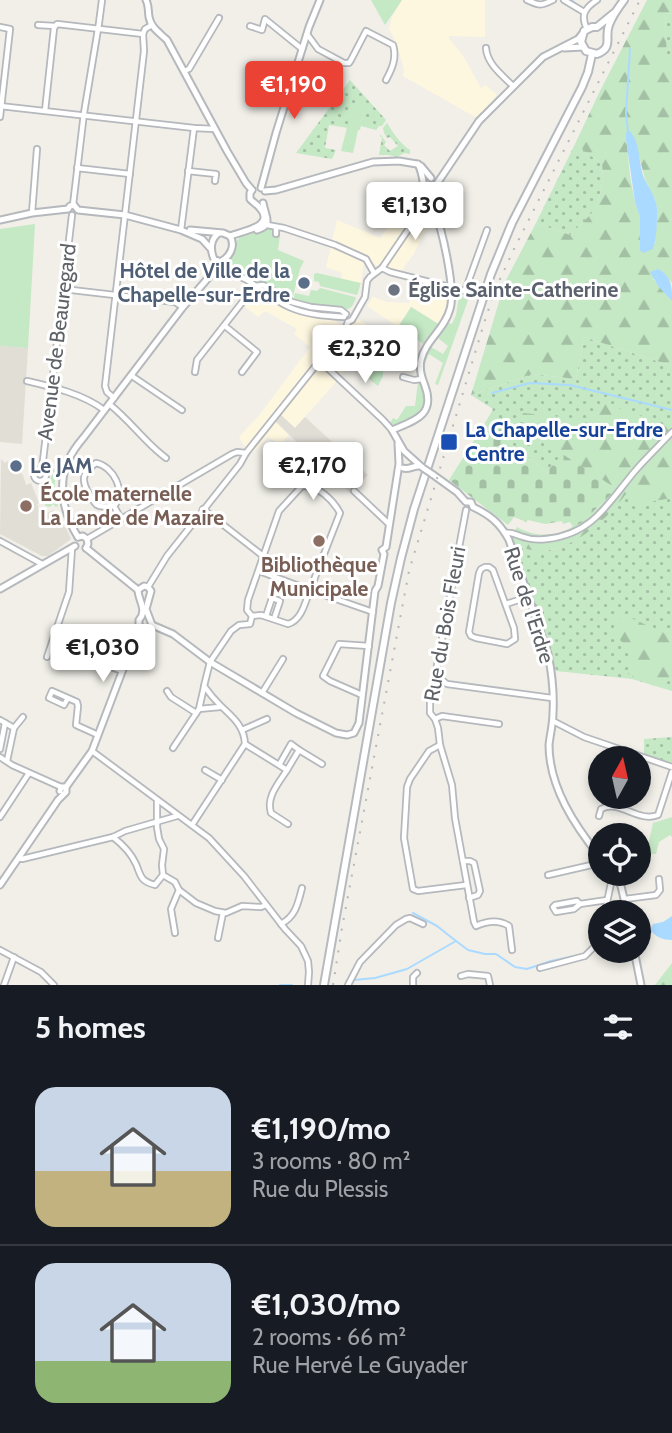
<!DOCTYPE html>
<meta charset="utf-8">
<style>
body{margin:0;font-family:Cabin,sans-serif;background:#20242c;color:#f1f3f6;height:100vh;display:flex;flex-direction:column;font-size:26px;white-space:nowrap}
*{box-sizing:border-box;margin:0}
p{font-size:23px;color:#9ea1a6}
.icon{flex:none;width:38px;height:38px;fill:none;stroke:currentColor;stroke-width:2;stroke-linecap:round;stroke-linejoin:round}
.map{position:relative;height:985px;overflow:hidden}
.sheet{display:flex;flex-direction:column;background:#171b24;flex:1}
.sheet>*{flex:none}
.needle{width:46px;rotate:8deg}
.fabs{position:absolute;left:588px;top:746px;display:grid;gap:14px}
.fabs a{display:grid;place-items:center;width:63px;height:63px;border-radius:50%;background:#171b24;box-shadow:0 4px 10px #0003;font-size:35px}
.price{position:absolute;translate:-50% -60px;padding:0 16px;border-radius:7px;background:#fff;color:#222;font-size:23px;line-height:46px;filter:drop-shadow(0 2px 4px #0008)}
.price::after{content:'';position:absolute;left:50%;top:42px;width:21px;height:16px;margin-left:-10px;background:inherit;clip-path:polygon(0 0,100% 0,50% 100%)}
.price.current{background:#ea4335;color:#fff}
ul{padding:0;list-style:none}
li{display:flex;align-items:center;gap:21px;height:175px;padding:0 35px}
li+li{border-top:2px solid #363941}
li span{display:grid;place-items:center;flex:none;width:196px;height:140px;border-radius:21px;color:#555}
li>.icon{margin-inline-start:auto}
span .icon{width:84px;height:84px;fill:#fffc;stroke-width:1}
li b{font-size:30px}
h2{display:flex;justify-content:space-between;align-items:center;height:84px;padding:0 35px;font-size:30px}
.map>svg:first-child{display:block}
</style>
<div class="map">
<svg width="672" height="985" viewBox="0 0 672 985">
<defs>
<pattern id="grass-dots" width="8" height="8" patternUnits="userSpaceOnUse" patternTransform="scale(1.75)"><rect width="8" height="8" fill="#c5e8c5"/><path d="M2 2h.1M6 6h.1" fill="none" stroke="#a3c0a4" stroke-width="1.8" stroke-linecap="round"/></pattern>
<pattern id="forest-firs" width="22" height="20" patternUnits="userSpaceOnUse" patternTransform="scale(1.75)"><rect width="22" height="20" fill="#c5e8c5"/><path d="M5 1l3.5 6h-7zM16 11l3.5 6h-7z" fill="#a3c0a4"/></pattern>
<pattern id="cemetery-stones" width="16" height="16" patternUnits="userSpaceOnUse" patternTransform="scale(1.75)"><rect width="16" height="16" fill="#c5e8c5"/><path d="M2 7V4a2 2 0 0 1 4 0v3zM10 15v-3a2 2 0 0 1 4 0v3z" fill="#a3c0a4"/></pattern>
</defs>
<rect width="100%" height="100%" fill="#f1efe8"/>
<g fill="#fef7e0">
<path d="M402 0H485V37L449 36V39L462 54 481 88 486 85 497 95 477 118 403 76 404 69 395 40 389 29 392 17Z"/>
<path d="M401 209 430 221 413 255 399 274 380 267 368 261 363 266 361 286 340 281 342 273 326 267 337 220 380 238Z"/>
<path d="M413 283 443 286 449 291 448 305 445 317 440 325 412 307 398 327 367 306 373 297 387 302 409 303Z"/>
<path d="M258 291 275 302 311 317 326 318 336 321 342 327H349L356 318 374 330 336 382 295 428 281 415 276 422 289 435 280 445 268 437 253 453 243 444 239 437 261 413 310 347 294 334 297 329 265 311 258 317 245 307Z"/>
</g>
<g fill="#e1ded6">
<path d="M0 346 28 348 22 444 0 442Z"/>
<path d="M281 415 295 428 305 417 368 475 350 493 276 422Z"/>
<path d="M1 459 5 463 7 461 23 475 26 485 31 483 39 503 37 504 41 515 54 510 57 516 60 515 71 539 48 556H42L0 534Z"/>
</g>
<g fill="url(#grass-dots)">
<path d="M672 13V56H667L665 14Z"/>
<path d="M350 80 386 120 382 126H379L376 130 361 126 365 106 348 128 329 125 325 148 336 150 332 159 296 153Z"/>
<path d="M387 123C393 132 399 143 410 150V154L404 153 397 157 389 155H379L382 137 379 136 381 135 386 142 384 145 390 151 398 146 390 137 387 138 384 133 383 128Z"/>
<path d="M575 144 602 164 603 179 597 208 570 235 536 223Z"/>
<path d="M584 337 672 366V691L632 679 556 671 551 654 513 545C521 547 531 551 540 551 569 551 596 526 615 507L547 472 485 423 493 409 471 395 532 374 576 379Z"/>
<path d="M672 737V763L644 754V739Z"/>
</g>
<g fill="url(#forest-firs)" fill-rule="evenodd">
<path d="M647 0H672V13L665 14 667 55 672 56V283L662 271 653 279 672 301V366L584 337 576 379 532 374 471 395 505 282 536 223 570 235 597 208 603 179 602 164 575 144 600 91ZM626 133 639 156 645 179 655 199 657 210 655 244 641 247 640 217 635 202 630 176Z"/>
<path d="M601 402 659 422 672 431V498L642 503 626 494C608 518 573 551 540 551 531 551 521 547 513 545L511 537 517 527C559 550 589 517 616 489L562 454 514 412 590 420Z"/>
<path d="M627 616 672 637V661L670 662 672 680 654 686 628 674 634 654 616 636 613 620Z"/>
<path d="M672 817V837L670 835 659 842 656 854H646L653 823Z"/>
<path d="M672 963V985H655Z"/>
</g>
<path fill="url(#cemetery-stones)" d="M485 423 547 472 562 454 617 489 581 523 573 527 570 522 563 524 562 521 545 524 528 520 526 522 514 517 508 525 449 480Z"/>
<g fill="#c5e8c5">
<path d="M371 0H402L385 25Z"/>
<path d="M353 104 365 106 360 130H358L353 153 341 151Z"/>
<path d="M35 224 28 348 0 346V229Z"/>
<path d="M270 227 279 230 280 235 278 250 304 261 300 269 292 300 266 284 252 280 229 265C227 257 231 257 234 250 234 248 234 246 235 244 240 231 259 233 270 227Z"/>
<path d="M317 273 361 283 357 295 320 286 319 282 314 281V274Z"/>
<path d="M320 288 355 297 356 298C355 300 353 306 350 308 343 313 303 303 293 301L295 293 309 296 311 290 317 291Z"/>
<path d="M457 291 463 293 468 300 438 385 435 384 443 363 429 354 423 367 425 356 431 347 443 354 448 346 438 338 449 323 452 324 456 315 459 297H455Z"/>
<path d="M411 307 440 325 425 345 398 327Z"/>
<path d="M353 336 371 350 367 355 383 369V376L378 386 358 370 362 365 346 349Z"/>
<path d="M418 382H420C430 413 419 417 392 425L390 423 393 418 397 420 406 406H415Z"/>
<path d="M53 469 56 470 54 494 58 506 56 507 53 504 50 507 45 506 46 502 41 498 40 491 52 476Z"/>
</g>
<g fill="#aadaff">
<path d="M628 130C641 140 638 163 644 178 649 188 656 197 657 209 657 219 657 240 653 249L643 253 640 250V217L635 202 626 139V133Z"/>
<path d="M658 269C672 276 672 288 672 301L658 286 650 272Z"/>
<path d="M672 916V940C663 940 656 937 650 930L653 924 663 922Z"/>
</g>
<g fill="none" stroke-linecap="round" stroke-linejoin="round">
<g stroke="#aadaff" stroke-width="2">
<path d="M571 0 576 4"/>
<path d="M628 132 626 113 630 49"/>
<path d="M492 393 530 383 570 385 672 410"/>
<path d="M413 913 437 926 456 941"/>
<path d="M639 936 651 932"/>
<path d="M354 980 375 978 407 969 456 941 468 950 485 954H496L515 967 527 969 551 961 584 954 587 950"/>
<path d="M280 985H292"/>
</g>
<defs>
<g id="minor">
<path d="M527 0C540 6 541 6 553 0"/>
<path d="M564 0 584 12"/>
<path d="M38 25 55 26"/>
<path d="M250 26 262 30 265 19 302 49"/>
<path d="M0 27 10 29 0 117"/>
<path d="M587 29C580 15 585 8 597 0"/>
<path d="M143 34 145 29 152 25"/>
<path d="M307 34 318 49 344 63H349L351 60 366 31 393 45C397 58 392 69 386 80"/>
<path d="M486 48C487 64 502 75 513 86"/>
<path d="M184 71 189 69 219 18"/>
<path d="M0 106 194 128 215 129"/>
<path d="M45 111 54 28 57 24 143 34"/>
<path d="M77 168 130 174"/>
<path d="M188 171 216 174 215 181"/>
<path d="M73 205 84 113 99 23 102 0"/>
<path d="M32 213 37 149"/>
<path d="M267 225 284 228 335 245 366 259 374 273"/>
<path d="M181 230 194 128"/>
<path d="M276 234V227"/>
<path d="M220 262C225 272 237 275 247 280 261 289 274 300 289 307 307 315 326 316 344 317"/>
<path d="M382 268 390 272 465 291 487 230"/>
<path d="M255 286 263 285 292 302 311 307 341 310 346 314"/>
<path d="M63 289 175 302 183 307"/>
<path d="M348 322 352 320 365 297 367 281 370 277 382 268 429 199"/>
<path d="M225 326 257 352 242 372"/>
<path d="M319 360 383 420 392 430"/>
<path d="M195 372 197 360 255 286"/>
<path d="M132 376 182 410"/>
<path d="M403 377 414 380 422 379"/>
<path d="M27 381C53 387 83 394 104 410"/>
<path d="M114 398 107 392 105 386 144 51 143 34"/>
<path d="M109 404C130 420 145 443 166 458"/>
<path d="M96 463C113 466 127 492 114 506 109 506 101 508 97 505 95 504 92 498 90 496 81 480 81 474 96 463Z"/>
<circle cx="40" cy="475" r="6"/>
<path d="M42 469 72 215"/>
<path d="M354 491 389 524"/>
<path d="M114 506 121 519"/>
<path d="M203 509 263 556 279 562"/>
<path d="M466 510 430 703V713L435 719 438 728 440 745 452 785 455 818 474 922 476 926C487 921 498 919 509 926L512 950"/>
<path d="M505 533C512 532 514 534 520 536 528 539 539 540 547 539 593 534 608 503 635 471 646 458 660 445 672 432"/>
<path d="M87 539 232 454 237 452 246 453"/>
<path d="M0 541 42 564"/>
<path d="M485 567H489L493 570 514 628 515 639 507 644 476 638 471 636 469 632 479 573 481 569Z"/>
<path d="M148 587 167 556 240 464 246 453 345 329 348 322"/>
<path d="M506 604 528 597"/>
<path d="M252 616 247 610 248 600 279 511 302 486C318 485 333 500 340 513L310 590 373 612"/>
<path d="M252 616 261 615 288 624C302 620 305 602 310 590L259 571"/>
<path d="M266 616 272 598 280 601 274 619"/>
<path d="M73 653 122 671"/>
<path d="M47 657 69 592 72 548"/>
<path d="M442 680 447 684 552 698"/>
<path d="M204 687 199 709 220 707"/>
<path d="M167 691 171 697 196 713"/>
<path d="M262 693 283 659"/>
<path d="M362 695 330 681 323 676 339 644 369 646"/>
<path d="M68 698 64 705 49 698 52 691 77 702 78 706 76 725 98 735"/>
<path d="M435 719 442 716 499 724"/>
<path d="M0 720 14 728 7 761"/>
<path d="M553 721 584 737 672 767"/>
<path d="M14 728 23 717"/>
<path d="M242 730 267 719"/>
<path d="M245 744 287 770 299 750 291 744 279 765"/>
<path d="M440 745 429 751 410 779 407 787 404 838 413 889 418 891 466 885"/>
<path d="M173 748 199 709"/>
<path d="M0 749 5 723"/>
<path d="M299 750 322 764"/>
<path d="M92 751 209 838 244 876 285 929 301 946 308 961 309 972 308 985"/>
<path d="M0 757 12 765 61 787"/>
<path d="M205 770 222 780"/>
<path d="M287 770C278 784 266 797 271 813L288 824"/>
<path d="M157 801V827L159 839 164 849 162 865 163 875 175 882 179 890 196 903 215 911 226 913 242 906 261 907 266 905"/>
<path d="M599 816 601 809C619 799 638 823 658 815L672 772"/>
<path d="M0 817 29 773"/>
<path d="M192 825 245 744C244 725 232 717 220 705 214 699 209 693 204 686L210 662 231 631 239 625 250 624 252 616"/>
<path d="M113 837C122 844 131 853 136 864 141 876 140 881 155 885L163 875"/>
<path d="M19 858 22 859 113 837 125 831 177 816"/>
<path d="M463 861H470L474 863 480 891 478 895 469 898"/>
<path d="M548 875 600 863"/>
<path d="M625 899 656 895 660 890 659 879"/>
<path d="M580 904 574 909 556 912 553 907 555 905 577 901 580 904 607 900"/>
<path d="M605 912 611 883 615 876"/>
<path d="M281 924C296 916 298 903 302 888"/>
<path d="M175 933 171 909 179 890"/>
<path d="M218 938 223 913"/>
<path d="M0 950 41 972 54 985"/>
<path d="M540 968 585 956 595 946 600 931"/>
<path d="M461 976 468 974 488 976 490 985"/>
<path d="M4 985 14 957"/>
<path d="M348 985 360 962 396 925 406 919 410 918 423 924"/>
<path d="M413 985V977L417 973"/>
</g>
<g id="tertiary">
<path d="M146 0C149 6 148 11 149 17 151 28 160 33 167 40L227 151 246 183 252 190"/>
<path d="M564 48 583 47"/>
<path d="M418 164C424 176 422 184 426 195 428 199 432 204 434 209 442 229 456 289 450 309 445 329 425 341 421 360 419 370 422 378 425 386 436 416 413 421 392 430L404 451 423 468"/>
<path d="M261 188 276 133 309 27 320 0"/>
<path d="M265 191 276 190 373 162 399 161 417 164 421 166 431 178"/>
<path d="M429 199 432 191 479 121 543 57 578 39 583 33"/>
<path d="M0 220 32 213 68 209 70 206 74 205 78 210 125 215 181 230 202 239 211 249"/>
<path d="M190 230 223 233 230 236C236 246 230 257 220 262L214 259C210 250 210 239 219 233"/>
<path d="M257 230C274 225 265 216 263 203"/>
<path d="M230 236C242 231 277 227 259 207 256 204 253 202 250 199V193L252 190"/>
<path d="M403 468C408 470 413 466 419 466"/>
<path d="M432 474 457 492 466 502H471L473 507C490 515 500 523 509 540L548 654C552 673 554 694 553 713 553 724 550 735 549 745 549 787 575 826 600 857"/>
<path d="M78 537C64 515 57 485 68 461 72 452 78 444 84 437L183 307 209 277 218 261"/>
<path d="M78 537 83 536 87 539 88 544 86 548"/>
<path d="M86 548 138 590"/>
<path d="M0 589 75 546"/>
<path d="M138 590 144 586 148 587 151 591 146 609 152 625"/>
<path d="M152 625 173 634 210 662 296 713 336 733 347 735 354 733 359 723 375 591 378 586 384 554 382 550 386 547 399 464 398 443"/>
<path d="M60 791 61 787H66"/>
<path d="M613 873 621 886 627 912"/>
<path d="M0 885 58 800 66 792V787L92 751 139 627V620C148 610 138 600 138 590"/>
<path d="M634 950 641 985"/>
</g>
<g id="secondary">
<path d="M614 13 597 27H592L584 31 581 42 586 51 597 54C614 47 604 38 609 25 612 16 618 8 624 0"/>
<path d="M324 985 391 603 401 558 414 509 491 274 512 223 582 87 588 72 592 54"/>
</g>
</defs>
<use href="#minor" stroke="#b5b8bc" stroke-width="8"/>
<use href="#tertiary" stroke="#b5b8bc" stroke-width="9"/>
<use href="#secondary" stroke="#b6babf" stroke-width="10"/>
<use href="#minor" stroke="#fff" stroke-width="4.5"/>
<use href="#tertiary" stroke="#fff" stroke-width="5"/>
<use href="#secondary" stroke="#fff" stroke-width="6"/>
<path stroke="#b6b7b8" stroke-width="2" stroke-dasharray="2 9" stroke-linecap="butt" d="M333 985 342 928 409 571 485 320 495 290 514 249 640 0"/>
<defs>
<path id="tertiary-bridge" d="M423 468 432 474"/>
</defs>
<use href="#tertiary-bridge" stroke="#b5b8bc" stroke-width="9" stroke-linecap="butt"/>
<use href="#tertiary-bridge" stroke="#fff" stroke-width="5"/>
</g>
<g fill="#5c6f8a" stroke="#fff" stroke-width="2.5">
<circle cx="304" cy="283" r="7"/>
<circle cx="16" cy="466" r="7"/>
</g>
<circle fill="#6b7280" stroke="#fff" stroke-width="2.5" cx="394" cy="290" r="7"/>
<rect fill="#1a4fb4" stroke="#fff" stroke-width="2.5" x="440" y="433" width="18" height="18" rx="3.5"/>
<g fill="#8d6e63" stroke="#fff" stroke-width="2.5">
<circle cx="26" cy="506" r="7"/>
<circle cx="319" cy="541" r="7"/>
</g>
<g text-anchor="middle" stroke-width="6" stroke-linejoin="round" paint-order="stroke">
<g font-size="21" font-weight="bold" fill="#4e5e75" stroke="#fff" text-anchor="end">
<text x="290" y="278">Hôtel de Ville de la<tspan x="290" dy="24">Chapelle-sur-Erdre</tspan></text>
<text x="30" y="473" text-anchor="start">Le JAM</text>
</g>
<g font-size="21" font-weight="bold" fill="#5b616d" stroke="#fff" text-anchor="start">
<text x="408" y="297">Église Sainte-Catherine</text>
</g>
<g font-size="21" fill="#5f6368" stroke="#fff">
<text transform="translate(57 342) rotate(-83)" y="7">Avenue de Beauregard</text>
<text transform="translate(529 605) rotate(72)" y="7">Rue de l'Erdre</text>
<text transform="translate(445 624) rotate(-80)" y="7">Rue du Bois Fleuri</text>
</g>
<g font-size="21" font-weight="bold" fill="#164399" stroke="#fff" text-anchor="start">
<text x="465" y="437">La Chapelle-sur-Erdre<tspan x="465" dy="24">Centre</tspan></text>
</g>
<g font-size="21" font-weight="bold" fill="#785e54" stroke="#fff" text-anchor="start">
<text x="40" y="501">École maternelle<tspan x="40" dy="24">La Lande de Mazaire</tspan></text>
<text x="319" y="572" text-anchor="middle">Bibliothèque<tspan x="319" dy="24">Municipale</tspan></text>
</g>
</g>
</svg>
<div class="fabs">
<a><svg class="needle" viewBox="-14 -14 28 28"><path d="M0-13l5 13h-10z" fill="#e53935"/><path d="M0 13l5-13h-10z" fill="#9ea1a6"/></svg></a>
<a><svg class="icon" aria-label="locate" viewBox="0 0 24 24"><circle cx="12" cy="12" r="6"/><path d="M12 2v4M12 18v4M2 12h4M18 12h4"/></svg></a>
<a><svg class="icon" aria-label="layers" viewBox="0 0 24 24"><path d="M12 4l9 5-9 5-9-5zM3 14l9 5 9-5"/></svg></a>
</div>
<b class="price current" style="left:294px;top:121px">€1,190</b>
<b class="price" style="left:415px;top:242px">€1,130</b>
<b class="price" style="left:365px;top:385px">€2,320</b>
<b class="price" style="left:313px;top:502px">€2,170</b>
<b class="price" style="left:103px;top:684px">€1,030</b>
</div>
<section class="sheet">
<h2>5 homes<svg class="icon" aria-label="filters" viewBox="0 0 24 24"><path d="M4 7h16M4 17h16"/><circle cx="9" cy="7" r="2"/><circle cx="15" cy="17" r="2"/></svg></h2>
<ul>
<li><span style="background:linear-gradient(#c9d6e8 60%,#c2b280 0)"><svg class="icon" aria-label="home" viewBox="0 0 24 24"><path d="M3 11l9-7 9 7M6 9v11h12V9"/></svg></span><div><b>€1,190/mo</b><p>3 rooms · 80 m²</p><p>Rue du Plessis</p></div></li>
<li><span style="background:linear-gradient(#c9d6e8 70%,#8fb573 0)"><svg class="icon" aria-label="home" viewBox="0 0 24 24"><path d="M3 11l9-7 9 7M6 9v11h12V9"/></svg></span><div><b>€1,030/mo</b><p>2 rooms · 66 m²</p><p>Rue Hervé Le Guyader</p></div></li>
</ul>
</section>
